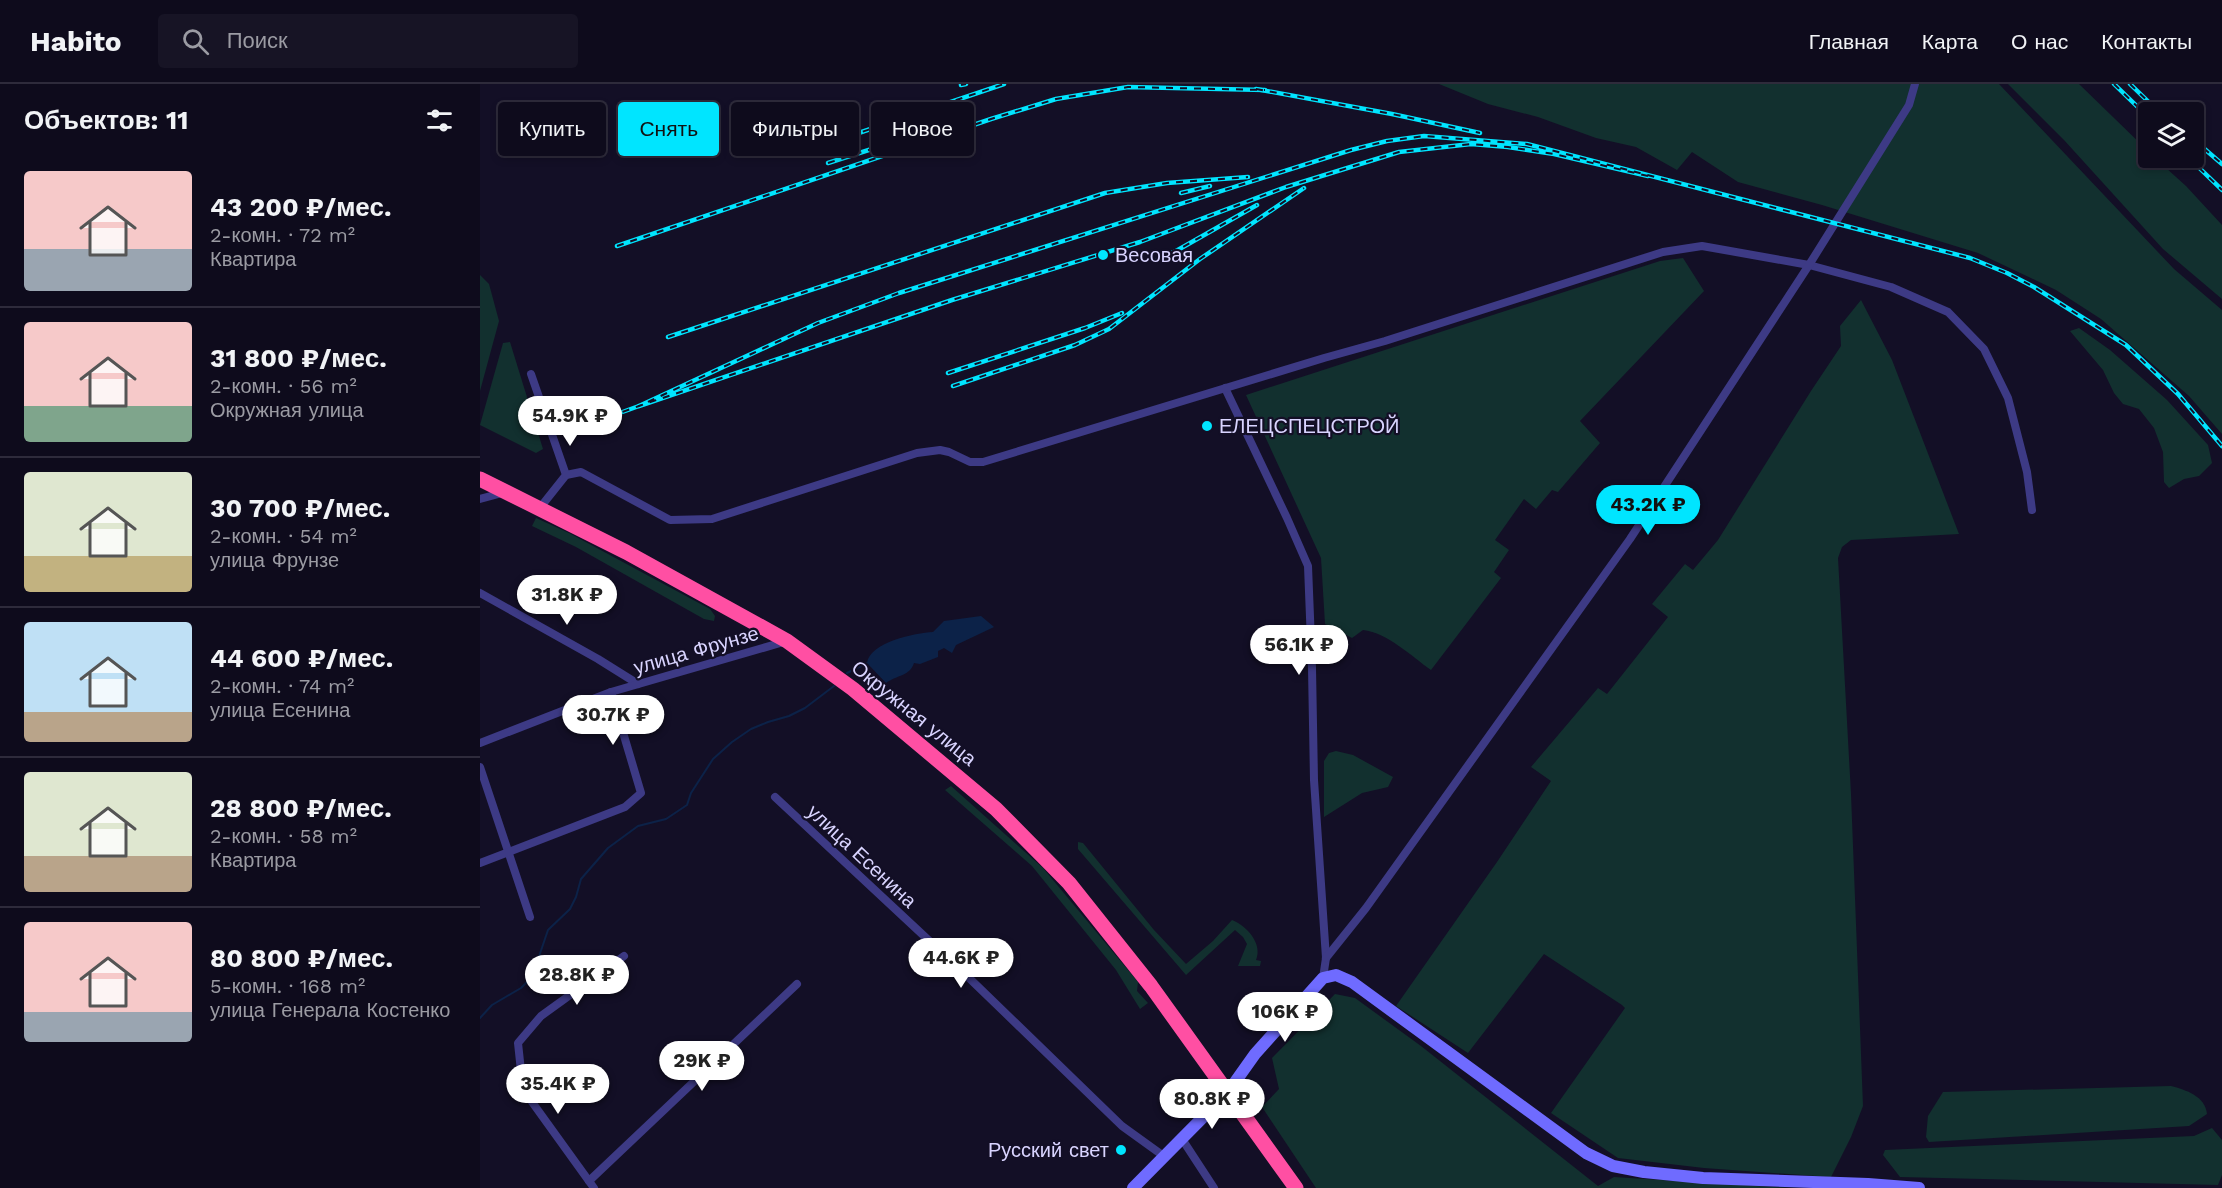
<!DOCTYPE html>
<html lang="ru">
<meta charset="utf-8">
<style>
body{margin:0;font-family:"Work Sans",sans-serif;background:#171425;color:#f1f3f6;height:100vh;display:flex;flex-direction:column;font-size:22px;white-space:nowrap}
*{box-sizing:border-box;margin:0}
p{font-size:20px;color:#9b9ba3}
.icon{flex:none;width:33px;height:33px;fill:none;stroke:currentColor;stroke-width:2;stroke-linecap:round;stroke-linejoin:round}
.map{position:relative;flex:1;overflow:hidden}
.drawer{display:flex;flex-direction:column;background:#0e0b1c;width:480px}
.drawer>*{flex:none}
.banner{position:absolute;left:18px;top:18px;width:570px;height:54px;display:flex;gap:12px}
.fabs{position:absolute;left:1658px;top:18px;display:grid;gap:12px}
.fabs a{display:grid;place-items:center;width:66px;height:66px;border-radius:6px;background:#0e0b1c;box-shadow:0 3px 9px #0003,0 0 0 2px #2e2b3b;font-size:30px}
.price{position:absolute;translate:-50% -51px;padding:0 14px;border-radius:21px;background:#fff;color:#222;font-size:20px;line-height:39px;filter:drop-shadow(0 2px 3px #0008)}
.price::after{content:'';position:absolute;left:50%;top:36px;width:18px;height:14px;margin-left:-9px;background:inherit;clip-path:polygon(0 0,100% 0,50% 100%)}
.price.active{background:#00e5ff;color:#111}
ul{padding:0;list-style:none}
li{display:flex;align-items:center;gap:18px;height:150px;padding:0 24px}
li+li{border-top:2px solid #2e2b3b}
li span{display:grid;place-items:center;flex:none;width:168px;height:120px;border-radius:6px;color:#555}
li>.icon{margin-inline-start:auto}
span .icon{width:72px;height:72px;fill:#fffc;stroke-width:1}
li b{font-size:26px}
h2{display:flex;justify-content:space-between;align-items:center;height:72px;padding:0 24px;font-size:26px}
.pill{padding:0 21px;border-radius:6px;background:#0e0b1c;box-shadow:0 3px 9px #0003,0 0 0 2px #2e2b3b;font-size:21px;line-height:54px}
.pill.active{background:#00e5ff;color:#111}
header{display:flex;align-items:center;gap:36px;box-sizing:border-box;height:84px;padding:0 30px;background:#0e0b1c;border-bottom:2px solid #2e2b3b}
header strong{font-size:28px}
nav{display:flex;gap:33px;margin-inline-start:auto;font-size:21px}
.search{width:420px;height:54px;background:#171425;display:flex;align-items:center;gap:15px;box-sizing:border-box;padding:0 21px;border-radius:6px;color:#9b9ba3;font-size:22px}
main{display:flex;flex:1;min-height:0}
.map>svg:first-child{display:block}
</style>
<header>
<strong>Habito</strong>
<div class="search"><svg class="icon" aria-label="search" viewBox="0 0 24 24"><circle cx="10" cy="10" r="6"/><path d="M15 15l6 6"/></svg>Поиск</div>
<nav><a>Главная</a><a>Карта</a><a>О нас</a><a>Контакты</a></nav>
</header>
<main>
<section class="drawer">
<h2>Объектов: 11<svg class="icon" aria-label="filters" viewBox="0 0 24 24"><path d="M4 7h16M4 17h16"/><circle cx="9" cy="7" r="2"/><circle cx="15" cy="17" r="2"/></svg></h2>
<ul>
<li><span style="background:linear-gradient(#f6c9c9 65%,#9aa5b1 0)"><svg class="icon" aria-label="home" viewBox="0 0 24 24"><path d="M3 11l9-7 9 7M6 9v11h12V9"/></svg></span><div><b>43 200 ₽/мес.</b><p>2-комн. · 72 m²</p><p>Квартира</p></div></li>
<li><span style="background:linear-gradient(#f6c9c9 70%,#7fa58c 0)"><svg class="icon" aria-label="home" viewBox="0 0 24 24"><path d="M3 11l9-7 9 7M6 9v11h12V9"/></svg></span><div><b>31 800 ₽/мес.</b><p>2-комн. · 56 m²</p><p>Окружная улица</p></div></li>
<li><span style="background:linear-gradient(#dfe7d0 70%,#c2b280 0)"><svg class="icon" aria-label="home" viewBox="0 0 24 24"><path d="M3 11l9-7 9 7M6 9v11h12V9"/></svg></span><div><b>30 700 ₽/мес.</b><p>2-комн. · 54 m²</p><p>улица Фрунзе</p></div></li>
<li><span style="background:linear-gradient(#bfe0f5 75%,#b9a48a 0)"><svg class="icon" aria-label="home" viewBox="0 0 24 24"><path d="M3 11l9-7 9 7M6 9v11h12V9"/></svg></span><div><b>44 600 ₽/мес.</b><p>2-комн. · 74 m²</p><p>улица Есенина</p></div></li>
<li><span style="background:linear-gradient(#dfe7d0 70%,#b9a48a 0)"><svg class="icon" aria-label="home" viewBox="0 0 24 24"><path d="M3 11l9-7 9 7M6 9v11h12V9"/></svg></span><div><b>28 800 ₽/мес.</b><p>2-комн. · 58 m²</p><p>Квартира</p></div></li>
<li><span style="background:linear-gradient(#f6c9c9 75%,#9aa5b1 0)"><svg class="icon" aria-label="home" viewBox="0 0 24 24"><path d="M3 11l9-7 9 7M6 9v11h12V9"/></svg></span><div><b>80 800 ₽/мес.</b><p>5-комн. · 168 m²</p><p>улица Генерала Костенко</p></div></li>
</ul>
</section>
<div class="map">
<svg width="1742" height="1104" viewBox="0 0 1742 1104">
<rect width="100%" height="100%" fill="#130f26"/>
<g fill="#12302f">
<path d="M959 0H1519L1694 185 1742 226V350L1709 312 1621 235 1576 206 1498 169 1342 121 1258 98 1212 68 1197 86 1156 63 1116 54 1058 33 1008 20Z"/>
<path d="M1528 0H1599L1668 67V74H1675L1706 102 1742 141V215L1683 165 1584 56Z"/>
<path d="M1203 174 1224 207 1100 337 1120 359 1078 408 1072 406 1056 425 1044 415 1015 456 1029 466 1014 488 1021 494 951 586C931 572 908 549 883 546L872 554 845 540 841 474 766 311 1180 177Z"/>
<path d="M0 191 9 200 19 237 0 307Z"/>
<path d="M1381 216 1412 276 1479 450 1371 456 1362 463 1358 474 1371 710 1383 1022 1371 1053 1351 1093 1224 1084 1138 1074 1071 1029 1145 924 1142 921 1064 870 988 969 916 922 1017 778 1071 697 1051 683 1118 604 1127 610 1188 533 1172 520 1205 480 1213 486 1238 456 1331 307 1361 262 1360 242Z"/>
<path d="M1599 244 1630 266 1687 316 1728 361 1732 379 1719 392 1704 395 1689 404 1684 398 1683 368 1674 344 1659 325 1643 320 1634 309 1623 286 1590 247Z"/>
<path d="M30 258 63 365 56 369 0 341 23 259Z"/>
<path d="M56 434 89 449 230 525 235 532 234 537 224 535 96 463 52 442Z"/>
<path d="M856 667 873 671 913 693 908 703 882 709 844 733V677L849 669Z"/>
<path d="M471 702 563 784 658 898 657 907 668 919 660 925 636 886 552 782 465 706Z"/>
<path d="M598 758 603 759 674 846 706 880 733 857 752 836C767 842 783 860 776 876L781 877 780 882H758L767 860 763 853 755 846 706 891 598 765Z"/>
<path d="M855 910 875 914 941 962 1118 1102 1134 1093 1308 1104H836L782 1023 799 1005 792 974Z"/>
<path d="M1691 1002C1706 1006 1725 1012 1727 1030L1709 1042 1449 1058 1446 1053 1448 1032 1463 1008Z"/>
<path d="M1732 1044 1742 1056V1091L1738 1101 1420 1093 1403 1071 1405 1066 1714 1052Z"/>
</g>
<path fill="#0c2248" d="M501 532 514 543 476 561 472 569 464 564 458 567V573L440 580 434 579C430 592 417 591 406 599L387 579C390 558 435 549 453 548L464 537Z"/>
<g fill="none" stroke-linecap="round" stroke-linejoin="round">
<g stroke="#0c2248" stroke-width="2">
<path d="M367 589 387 579"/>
<path d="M0 934 12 921 41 904 52 893 68 846 90 825 96 813 101 795 128 764 158 742 186 735 207 721 211 709 233 675 252 658 271 645 288 638 309 632 325 624 354 602"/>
</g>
<g stroke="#3d3a85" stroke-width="8">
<path d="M51 290 86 391 59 425"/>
<path d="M745 304 807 434 828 482 832 584 834 696 846 874 843 894"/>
<path d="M86 391 101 388 190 436 232 435 437 369 460 366 469 368 490 378H503L844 274 905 257 1183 168 1222 162 1329 181 1411 203 1468 228 1504 265 1528 314 1547 388 1552 426"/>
<path d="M0 415 26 408"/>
<path d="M0 509 118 575 158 600"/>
<path d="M0 659 131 608 307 557"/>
<path d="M0 683 50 833"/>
<path d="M295 713 487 892 642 1042 685 1073"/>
<path d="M0 779 145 723 161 709 131 608"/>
<path d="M846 874 886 824 1150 455 1329 181 1429 21 1435 0"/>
<path d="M702 1055 734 1104"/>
<path d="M109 1097 317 900"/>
<path d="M114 1104 52 1018 41 987 38 959 61 932 144 872"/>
</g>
<path stroke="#6f6bff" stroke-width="12" d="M653 1104 748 1008 775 970 843 894 856 891 872 898 1106 1069 1133 1082 1164 1088 1223 1094 1388 1100 1439 1104"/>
<path stroke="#ff4fa3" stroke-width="15" d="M0 395 146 468 307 557 373 605 516 725 589 799 671 902 816 1104"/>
<defs>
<g id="rail">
<path d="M1634 0 1668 33"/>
<path d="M1650 0 1679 28"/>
<path d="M481 1 486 0"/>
<path d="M776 5 912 30 1000 49"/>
<path d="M1713 55 1742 80"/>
<path d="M343 61 524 0"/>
<path d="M1709 74 1742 106"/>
<path d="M348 79 420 56"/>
<path d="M1168 92 1074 70 1028 63 991 60 919 68 806 103 660 158 472 216 159 322 338 239 419 209 871 66 907 57 944 52 1047 60 1490 174 1527 189 1554 203 1646 261 1698 310 1742 362"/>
<path d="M701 109 730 102"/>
<path d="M137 162 511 35 576 15 648 3 785 6"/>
<path d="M678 175 696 167 777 121"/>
<path d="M188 253 625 109 687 99 768 93"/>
<path d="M468 289 605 244 642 229"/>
<path d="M473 302 595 261 629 245 720 175 824 104"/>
<path d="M90 347 159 322"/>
</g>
</defs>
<use href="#rail" stroke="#00e5ff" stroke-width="4.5"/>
<use href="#rail" stroke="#130f26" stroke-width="2" stroke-dasharray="7" stroke-linecap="butt"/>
</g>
<g fill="#00e5ff" stroke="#130f26" stroke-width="2">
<circle cx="623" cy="171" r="6"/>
<circle cx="727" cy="342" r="6"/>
<circle cx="641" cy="1066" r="6"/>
</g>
<g text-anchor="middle" stroke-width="4.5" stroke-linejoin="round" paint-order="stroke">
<g font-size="20" fill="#d9d4ff" stroke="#130f26" text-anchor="start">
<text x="635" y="178">Весовая</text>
<text x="739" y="349">ЕЛЕЦСПЕЦСТРОЙ</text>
<text x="629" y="1073" text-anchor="end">Русский свет</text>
</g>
<g font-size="20" fill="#d9d4ff" stroke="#130f26">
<text transform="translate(216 566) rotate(-16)" y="7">улица Фрунзе</text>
<text transform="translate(434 629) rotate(39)" y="7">Окружная улица</text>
<text transform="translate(382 772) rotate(43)" y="7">улица Есенина</text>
</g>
</g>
</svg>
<div class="fabs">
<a><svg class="icon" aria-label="layers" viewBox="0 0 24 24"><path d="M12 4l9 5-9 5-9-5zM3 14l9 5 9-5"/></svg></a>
</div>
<b class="price" style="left:90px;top:363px">54.9K ₽</b>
<b class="price active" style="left:1168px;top:452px">43.2K ₽</b>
<b class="price" style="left:87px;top:542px">31.8K ₽</b>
<b class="price" style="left:819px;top:592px">56.1K ₽</b>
<b class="price" style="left:133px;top:662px">30.7K ₽</b>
<b class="price" style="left:481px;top:905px">44.6K ₽</b>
<b class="price" style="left:97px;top:922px">28.8K ₽</b>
<b class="price" style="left:805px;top:959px">106K ₽</b>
<b class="price" style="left:222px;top:1008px">29K ₽</b>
<b class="price" style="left:78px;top:1031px">35.4K ₽</b>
<b class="price" style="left:732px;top:1046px">80.8K ₽</b>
<div class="banner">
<a class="pill">Купить</a>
<a class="pill active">Снять</a>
<a class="pill">Фильтры</a>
<a class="pill">Новое</a>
</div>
</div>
</main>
